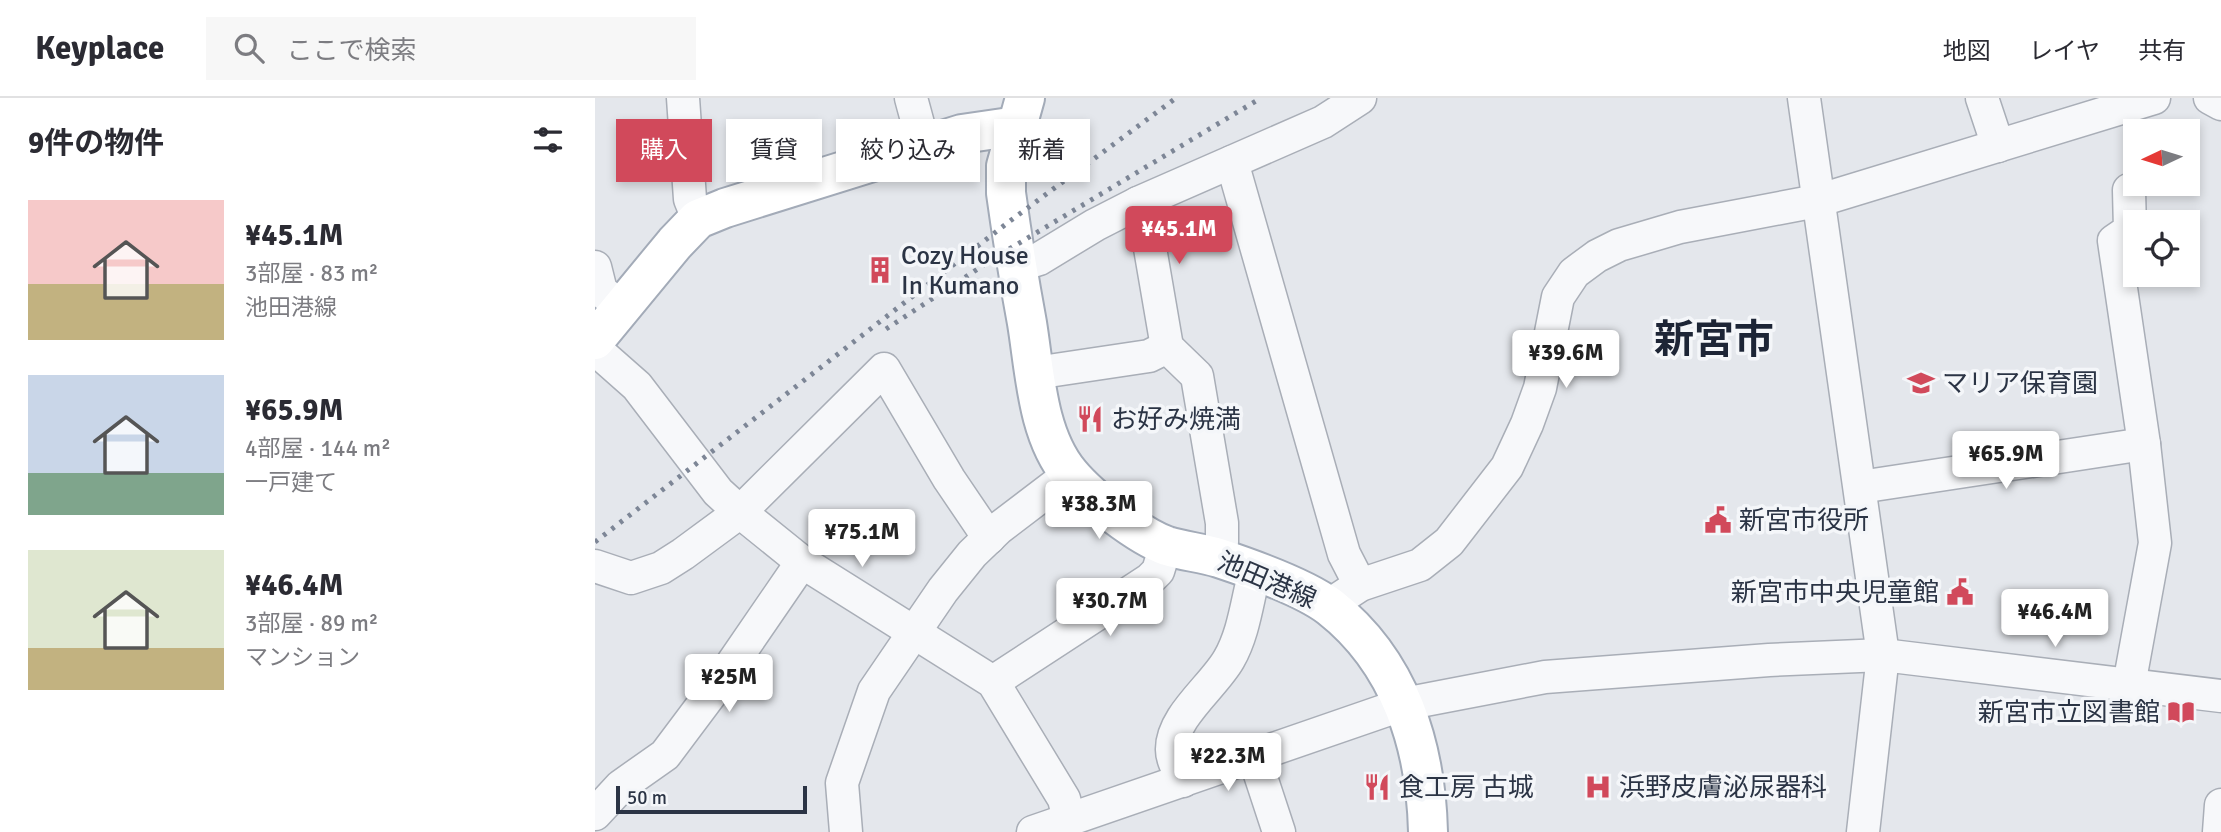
<!DOCTYPE html>
<html lang="ja">
<meta charset="utf-8">
<style>
body{margin:0;font-family:Signika,"Noto Sans JP",sans-serif;background:#f7f7f7;color:#2b2b33;height:100vh;display:flex;flex-direction:column;font-size:26px;white-space:nowrap}
*{box-sizing:border-box;margin:0}
p{font-size:23px;color:#7c7c81}
.icon{flex:none;width:38px;height:38px;fill:none;stroke:currentColor;stroke-width:2;stroke-linecap:round;stroke-linejoin:round}
.map{position:relative;flex:1;overflow:hidden}
.side{display:flex;flex-direction:column;background:#fff;width:595px}
.side>*{flex:none}
.banner{position:absolute;left:21px;top:21px;width:665px;height:63px;display:flex;gap:14px}
.needle{width:46px;rotate:266deg}
.controls{position:absolute;left:1528px;top:21px;display:grid;gap:14px}
.controls a{display:grid;place-items:center;width:77px;height:77px;border-radius:0px;background:#fff;box-shadow:0 4px 10px #0003;font-size:35px}
.scale{position:absolute;left:21px;bottom:18px;width:191px;box-sizing:border-box;padding-left:7px;border:4px solid #2b3445;border-top:0;font-size:19px;line-height:24px;white-space:nowrap;color:#2b3445;-webkit-text-stroke:5px #f4f6f9;paint-order:stroke}
.price{position:absolute;translate:-50% -60px;padding:0 16px;border-radius:7px;background:#fff;color:#222;font-size:23px;line-height:46px;filter:drop-shadow(0 2px 4px #0008)}
.price::after{content:'';position:absolute;left:50%;top:42px;width:21px;height:16px;margin-left:-10px;background:inherit;clip-path:polygon(0 0,100% 0,50% 100%)}
.price.on{background:#d1495b;color:#fff}
ul{padding:0;list-style:none}
li{display:flex;align-items:center;gap:21px;height:175px;padding:0 28px}
li span{display:grid;place-items:center;flex:none;width:196px;height:140px;border-radius:0px;color:#555}
li>.icon{margin-inline-start:auto}
span .icon{width:84px;height:84px;fill:#fffc;stroke-width:1}
li b{font-size:30px}
h2{display:flex;justify-content:space-between;align-items:center;height:84px;padding:0 28px;font-size:30px}
.chip{padding:0 24px;border-radius:0px;background:#fff;box-shadow:0 4px 10px #0003;font-size:24px;line-height:63px}
.chip.on{background:#d1495b;color:#fff}
header{display:flex;align-items:center;gap:42px;box-sizing:border-box;height:98px;padding:0 35px;background:#fff;border-bottom:2px solid #e1e1e2}
header strong{font-size:33px}
nav{display:flex;gap:38px;margin-inline-start:auto;font-size:24px}
.search{width:490px;height:63px;background:#f7f7f7;display:flex;align-items:center;gap:18px;box-sizing:border-box;padding:0 24px;border-radius:0px;color:#7c7c81;font-size:26px}
main{display:flex;flex:1;min-height:0}
.map>svg:first-child{display:block}
</style>
<header>
<strong>Keyplace</strong>
<div class="search"><svg class="icon" aria-label="search" viewBox="0 0 24 24"><circle cx="10" cy="10" r="6"/><path d="M15 15l6 6"/></svg>ここで検索</div>
<nav><a>地図</a><a>レイヤ</a><a>共有</a></nav>
</header>
<main>
<section class="side">
<h2>9件の物件<svg class="icon" aria-label="filters" viewBox="0 0 24 24"><path d="M4 7h16M4 17h16"/><circle cx="9" cy="7" r="2"/><circle cx="15" cy="17" r="2"/></svg></h2>
<ul>
<li><span style="background:linear-gradient(#f6c9c9 60%,#c2b280 0)"><svg class="icon" aria-label="home" viewBox="0 0 24 24"><path d="M3 11l9-7 9 7M6 9v11h12V9"/></svg></span><div><b>¥45.1M</b><p>3部屋 · 83 m²</p><p>池田港線</p></div></li>
<li><span style="background:linear-gradient(#c9d6e8 70%,#7fa58c 0)"><svg class="icon" aria-label="home" viewBox="0 0 24 24"><path d="M3 11l9-7 9 7M6 9v11h12V9"/></svg></span><div><b>¥65.9M</b><p>4部屋 · 144 m²</p><p>一戸建て</p></div></li>
<li><span style="background:linear-gradient(#dfe7d0 70%,#c2b280 0)"><svg class="icon" aria-label="home" viewBox="0 0 24 24"><path d="M3 11l9-7 9 7M6 9v11h12V9"/></svg></span><div><b>¥46.4M</b><p>3部屋 · 89 m²</p><p>マンション</p></div></li>
</ul>
</section>
<div class="map">
<svg width="1626" height="734" viewBox="0 0 1626 734">
<rect width="100%" height="100%" fill="#e4e7ec"/>
<g fill="none" stroke-linecap="round" stroke-linejoin="round">
<defs>
<g id="minor">
<path d="M88 0 95 101 103 121"/>
<path d="M316 0 329 48"/>
<path d="M1209 0 1288 557 1268 734"/>
<path d="M1387 0 1403 48"/>
<path d="M1615 0 1626 6"/>
<path d="M637 64 749 456 765 487"/>
<path d="M543 105 550 121 572 249"/>
<path d="M422 168 444 161 500 127 543 105 728 24 765 0"/>
<path d="M0 169 6 193 26 208"/>
<path d="M0 251 42 288 123 394 145 414 207 464 398 584 469 701 474 721"/>
<path d="M440 275 554 258 572 249 602 278 627 425V444L623 459"/>
<path d="M1265 389 1549 346"/>
<path d="M0 468 36 480 66 470 88 456 145 414 289 271 354 381 394 440"/>
<path d="M733 508 765 487 825 467 854 444 912 369 932 326 945 290 963 199 979 175 1002 158 1024 147 1085 129 1222 103 1559 0"/>
<path d="M398 584 554 482 563 473 571 447"/>
<path d="M1534 587 1560 445 1549 346 1519 143 1535 132 1534 92"/>
<path d="M659 658 684 734"/>
<path d="M588 683C584 673 577 662 577 652 576 619 619 588 634 561 649 535 652 503 660 473"/>
<path d="M0 716 26 688 70 657 124 585 207 464"/>
<path d="M251 734 247 685 279 593 348 492 377 456 404 430 475 376"/>
<path d="M438 734 809 606 950 579 1174 562 1288 557 1626 598"/>
<path d="M1624 734 1626 707"/>
</g>
<g id="major">
<path d="M430 0 411 68V95C417 138 424 182 432 225 440 274 442 337 475 376 495 400 544 438 572 448 589 453 607 455 624 460 654 470 710 490 735 509 805 564 831 648 833 734"/>
<path d="M0 242 80 145 103 121 130 110 367 36 422 28"/>
</g>
</defs>
<use href="#minor" stroke="#a9aeb7" stroke-width="35"/>
<use href="#major" stroke="#a3abb8" stroke-width="42"/>
<use href="#minor" stroke="#f7f8fa" stroke-width="32"/>
<use href="#major" stroke="#fff" stroke-width="38"/>
<g stroke="#7d8696" stroke-width="5" stroke-dasharray="3.5 7" stroke-linecap="butt">
<path d="M291 231 401 159 666 0"/>
<path d="M0 444 415 123 581 0"/>
</g>
</g>
<defs>
<symbol id="building-bare" viewBox="-9 -9 18 18"><path d="M-4-6H4V6H1V3H-1V6H-4ZM-2.5-4.3h1.7v1.8h-1.7ZM.8-4.3h1.7v1.8H.8ZM-2.5-1h1.7V.8h-1.7ZM.8-1h1.7V.8H.8Z" fill="#d1495b" stroke="#f4f6f9" stroke-width="2.5" paint-order="stroke"/></symbol>
<symbol id="school-bare" viewBox="-9 -9 18 18"><path d="M0-5L7-2L0 1L-7-2ZM-4 1L0 2.5L4 1V4Q0 6-4 4Z" fill="#d1495b" stroke="#f4f6f9" stroke-width="2.5" paint-order="stroke"/></symbol>
<symbol id="restaurant-bare" viewBox="-9 -9 18 18"><path d="M-5-6h1v4h1v-4h1v4h1v-4h1v5L-1.5 .5V6h-2V.5L-5-1ZM5-6V6H3V1.5H1.5Q1.5-4 5-6Z" fill="#d1495b" stroke="#f4f6f9" stroke-width="2.5" paint-order="stroke"/></symbol>
<symbol id="civic-bare" viewBox="-9 -9 18 18"><path d="M-.6-6.5H3V-4.5H.6V-3L4-1V1h2V6H-6V1h2V-1L-.6-3ZM-1.2 2.5V6h2.4V2.5Z" fill="#d1495b" stroke="#f4f6f9" stroke-width="2.5" paint-order="stroke"/></symbol>
<symbol id="library-bare" viewBox="-9 -9 18 18"><path d="M-6-4Q-3-5.5-.7-3.5V5Q-3 3-6 4ZM6-4Q3-5.5 .7-3.5V5Q3 3 6 4Z" fill="#d1495b" stroke="#f4f6f9" stroke-width="2.5" paint-order="stroke"/></symbol>
<symbol id="hospital-bare" viewBox="-9 -9 18 18"><path d="M-5-5h3v3.5h4V-5h3V5h-3V1.5h-4V5h-3Z" fill="#d1495b" stroke="#f4f6f9" stroke-width="2.5" paint-order="stroke"/></symbol>
</defs>
<g fill-rule="evenodd">
<use href="#building-bare" x="266" y="153" width="38" height="38"/>
<use href="#school-bare" x="1307" y="266" width="38" height="38"/>
<use href="#restaurant-bare" x="476" y="302" width="38" height="38"/>
<use href="#civic-bare" x="1104" y="403" width="38" height="38"/>
<use href="#civic-bare" x="1346" y="475" width="38" height="38"/>
<use href="#library-bare" x="1567" y="595" width="38" height="38"/>
<use href="#restaurant-bare" x="763" y="670" width="38" height="38"/>
<use href="#hospital-bare" x="984" y="670" width="38" height="38"/>
</g>
<g text-anchor="middle" stroke-width="7" stroke-linejoin="round" paint-order="stroke">
<g font-size="26" fill="#2b3445" stroke="#f4f6f9" text-anchor="start">
<text x="306" y="166">Cozy House<tspan x="306" dy="30">In Kumano</tspan></text>
<text x="1347" y="294">マリア保育園</text>
<text x="516" y="330">お好み焼満</text>
<text x="1144" y="431">新宮市役所</text>
<text x="1344" y="503" text-anchor="end">新宮市中央児童館</text>
<text x="1565" y="623" text-anchor="end">新宮市立図書館</text>
<text x="803" y="698">食工房 古城</text>
<text x="1024" y="698">浜野皮膚泌尿器科</text>
</g>
<g font-size="26" fill="#2b3445" stroke="#f4f6f9">
<text transform="translate(672 482) rotate(23)" y="9">池田港線</text>
</g>
<g font-size="40" font-weight="bold" fill="#1d2536" stroke="#f4f6f9">
<text x="1119" y="255">新宮市</text>
</g>
</g>
</svg>
<div class="controls">
<a><svg class="needle" viewBox="-14 -14 28 28"><path d="M0-13l5 13h-10z" fill="#e53935"/><path d="M0 13l5-13h-10z" fill="#7c7c81"/></svg></a>
<a><svg class="icon" aria-label="locate" viewBox="0 0 24 24"><circle cx="12" cy="12" r="6"/><path d="M12 2v4M12 18v4M2 12h4M18 12h4"/></svg></a>
</div>
<div class="scale">50 m</div>
<b class="price on" style="left:584px;top:168px">¥45.1M</b>
<b class="price" style="left:971px;top:292px">¥39.6M</b>
<b class="price" style="left:1411px;top:393px">¥65.9M</b>
<b class="price" style="left:504px;top:443px">¥38.3M</b>
<b class="price" style="left:267px;top:471px">¥75.1M</b>
<b class="price" style="left:515px;top:540px">¥30.7M</b>
<b class="price" style="left:1460px;top:551px">¥46.4M</b>
<b class="price" style="left:134px;top:616px">¥25M</b>
<b class="price" style="left:633px;top:695px">¥22.3M</b>
<div class="banner">
<a class="chip on">購入</a>
<a class="chip">賃貸</a>
<a class="chip">絞り込み</a>
<a class="chip">新着</a>
</div>
</div>
</main>
